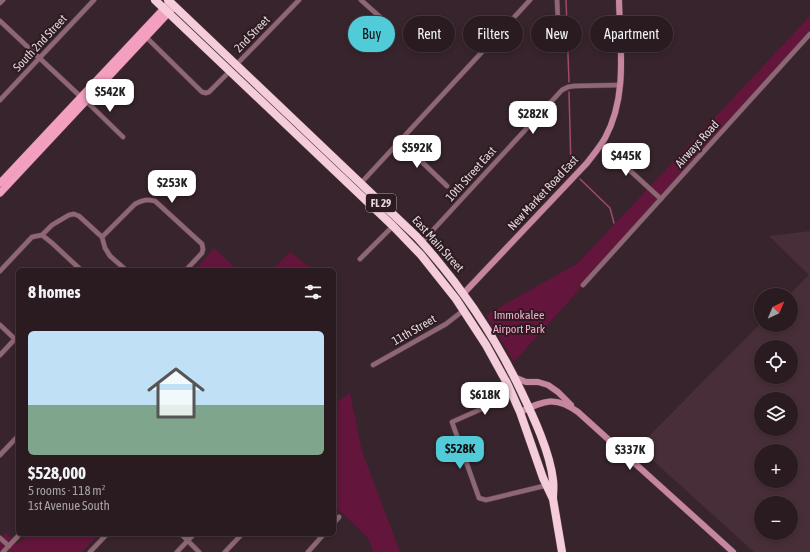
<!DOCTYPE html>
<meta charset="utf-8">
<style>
body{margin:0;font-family:"Asap Condensed",sans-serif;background:#32242a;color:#f1f3f6;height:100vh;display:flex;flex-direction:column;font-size:15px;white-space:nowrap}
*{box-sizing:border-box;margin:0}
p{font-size:13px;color:#a5a1a5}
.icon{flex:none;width:22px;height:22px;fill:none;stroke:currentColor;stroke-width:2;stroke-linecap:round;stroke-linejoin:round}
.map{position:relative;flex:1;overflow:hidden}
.drawer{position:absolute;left:16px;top:268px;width:320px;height:268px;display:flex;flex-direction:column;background:#2a1b21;border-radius:6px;box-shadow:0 2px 6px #0003,0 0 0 1px #46393f}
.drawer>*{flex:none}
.top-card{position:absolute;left:348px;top:16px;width:380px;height:36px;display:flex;gap:8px}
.needle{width:26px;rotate:44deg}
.controls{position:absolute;left:754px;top:288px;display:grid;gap:8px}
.controls a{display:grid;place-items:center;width:44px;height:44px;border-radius:50%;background:#2a1b21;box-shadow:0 2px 6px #0003,0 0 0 1px #46393f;font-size:20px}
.price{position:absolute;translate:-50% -34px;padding:0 9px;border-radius:8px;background:#fff;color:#222;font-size:13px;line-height:26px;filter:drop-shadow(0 1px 2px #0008)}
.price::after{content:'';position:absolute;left:50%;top:24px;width:12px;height:9px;margin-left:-6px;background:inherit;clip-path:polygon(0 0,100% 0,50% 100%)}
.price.on{background:#52cbd8;color:#111}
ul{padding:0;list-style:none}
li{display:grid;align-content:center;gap:8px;height:212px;padding:0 12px}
li span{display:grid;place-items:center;height:124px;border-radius:6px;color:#555}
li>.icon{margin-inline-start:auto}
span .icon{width:72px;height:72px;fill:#fffc;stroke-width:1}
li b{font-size:17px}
h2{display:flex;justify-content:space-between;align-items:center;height:48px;padding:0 12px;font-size:17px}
.chip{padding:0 14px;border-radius:18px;background:#2a1b21;box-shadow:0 2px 6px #0003,0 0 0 1px #46393f;font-size:14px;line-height:36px}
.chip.on{background:#52cbd8;color:#111}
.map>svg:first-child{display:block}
</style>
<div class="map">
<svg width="810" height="552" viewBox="0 0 810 552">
<rect width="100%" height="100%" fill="#38242c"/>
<path fill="#482e38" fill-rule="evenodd" d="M810 231V552H754L638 447 761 323V325H791V295H789L809 275 769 236ZM761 347H791V377H761ZM761 399H791V429H761ZM761 451H791V481H761ZM761 503H791V533H761Z"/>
<g fill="#63153b">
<path d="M810 16V34L514 362 486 315 578 263Z"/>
<path d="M214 248 238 270H195Z"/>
<path d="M290 252 309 266 308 270H272Z"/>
<path d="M350 393 362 451 400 552H373L368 538 334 505V404Z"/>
<path d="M6 532 17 545 28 534H99L82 552H0V539Z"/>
</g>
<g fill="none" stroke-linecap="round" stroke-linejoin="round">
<g stroke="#a24970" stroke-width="1.5">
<path d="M566 0 569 82"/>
<path d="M569 92 571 168"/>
<path d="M580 179 610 208 614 223"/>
</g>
<defs>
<g id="street">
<path d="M361 0 380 17"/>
<path d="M557 0 559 43"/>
<path d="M0 3 3 0"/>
<path d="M0 21 81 97"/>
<path d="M146 37 202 92 206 93 209 92 230 71"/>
<path d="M236 65 299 0"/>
<path d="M0 100 94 0"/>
<path d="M86 101 123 137"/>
<path d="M400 141 447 186"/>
<path d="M601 144 661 199"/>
<path d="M361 183 530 0"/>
<path d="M42 235 52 225 69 215 74 214 79 216 102 237 105 248 110 256 126 270"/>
<path d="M102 237 135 204C142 200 147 199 155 201L202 244 203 249 202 253 186 270"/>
<path d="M422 242 562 90 568 87 574 86 620 85"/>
<path d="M360 259 393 226"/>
<path d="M0 271 32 237 42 235 52 243 81 270"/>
<path d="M583 285 810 34"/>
<path d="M0 325 18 342"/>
<path d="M0 355 15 339"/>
<path d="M373 365 446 324 464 310"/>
<path d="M513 395 452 422 479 498 486 500 548 485"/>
<path d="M0 455 18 436"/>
<path d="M334 523 339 517"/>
<path d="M181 534 199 552"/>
<path d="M0 538 9 546"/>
<path d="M3 552 20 534"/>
<path d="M90 552 107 534"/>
<path d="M177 552 194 534"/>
<path d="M225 552 242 534"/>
<path d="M308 552 324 534"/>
</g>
<g id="secondary">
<path d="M464 293 587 163C593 155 600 147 605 138 628 96 620 46 619 0"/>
<path d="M514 377 526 382H538L548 385 558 392 571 405"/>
<path d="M520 412C544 401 555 395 578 412L733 552"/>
</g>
<g id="primary">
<path d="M0 183 170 2"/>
<path d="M0 193 172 9"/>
</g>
<g id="highway">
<path d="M155 0 393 226 421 255 456 299 486 345 507 383 520 412 543 478 553 499 562 552"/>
<path d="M168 0 417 237C459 283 494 334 521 391 533 416 550 452 553 480 554 486 553 492 553 498"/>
</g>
</defs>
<use href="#street" stroke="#544048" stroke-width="5.5"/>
<use href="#secondary" stroke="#544048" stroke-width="7"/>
<use href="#primary" stroke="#544048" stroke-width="8"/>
<use href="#highway" stroke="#544048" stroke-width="9"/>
<use href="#street" stroke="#8f6675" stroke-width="4.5"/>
<use href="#secondary" stroke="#c7869f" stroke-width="6"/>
<use href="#primary" stroke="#f39fc0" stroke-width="7"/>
<use href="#highway" stroke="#f5ccda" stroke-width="8"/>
</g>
<g text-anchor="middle" stroke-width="4" stroke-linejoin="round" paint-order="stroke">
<rect fill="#2d1b22" stroke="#ad9ea4" stroke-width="1" x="366" y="194" width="30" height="18" rx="3"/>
<g font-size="11" font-weight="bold" fill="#e4d6db">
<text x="381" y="207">FL 29</text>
</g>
<g font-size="12" fill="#e4d6db" stroke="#2d1b22">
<text transform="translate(252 34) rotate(-46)" y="4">2nd Street</text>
<text transform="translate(40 43) rotate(-47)" y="4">South 2nd Street</text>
<text transform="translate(697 144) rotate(-48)" y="4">Airways Road</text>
<text transform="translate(471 174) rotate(-48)" y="4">10th Street East</text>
<text transform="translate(543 193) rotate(-47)" y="4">New Market Road East</text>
<text transform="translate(438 244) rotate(48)" y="4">East Main Street</text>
<text transform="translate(414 330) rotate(-30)" y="4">11th Street</text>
</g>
<g font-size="12" fill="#f6acc8" stroke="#2d1b22">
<text x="519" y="319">Immokalee<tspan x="519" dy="14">Airport Park</tspan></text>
</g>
</g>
</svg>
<div class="controls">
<a><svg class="needle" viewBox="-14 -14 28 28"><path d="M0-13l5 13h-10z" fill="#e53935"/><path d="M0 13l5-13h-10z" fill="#a5a1a5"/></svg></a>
<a><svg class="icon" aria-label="locate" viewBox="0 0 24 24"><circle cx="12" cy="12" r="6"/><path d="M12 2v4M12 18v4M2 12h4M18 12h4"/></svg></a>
<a><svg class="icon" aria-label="layers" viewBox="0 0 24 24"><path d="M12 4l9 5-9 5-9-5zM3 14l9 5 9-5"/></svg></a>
<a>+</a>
<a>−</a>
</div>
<b class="price" style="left:110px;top:113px">$542K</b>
<b class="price" style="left:533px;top:135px">$282K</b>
<b class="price" style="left:417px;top:169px">$592K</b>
<b class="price" style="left:626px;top:177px">$445K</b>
<b class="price" style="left:172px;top:204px">$253K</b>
<b class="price" style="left:485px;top:416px">$618K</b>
<b class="price on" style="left:460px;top:470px">$528K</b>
<b class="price" style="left:630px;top:471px">$337K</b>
<div class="top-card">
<a class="chip on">Buy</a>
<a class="chip">Rent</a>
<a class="chip">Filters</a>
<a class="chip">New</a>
<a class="chip">Apartment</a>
</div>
<section class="drawer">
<h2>8 homes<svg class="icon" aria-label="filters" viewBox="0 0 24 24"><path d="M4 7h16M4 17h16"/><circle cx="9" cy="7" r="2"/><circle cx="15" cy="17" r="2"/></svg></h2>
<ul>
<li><span style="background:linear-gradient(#bfe0f5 60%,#7fa58c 0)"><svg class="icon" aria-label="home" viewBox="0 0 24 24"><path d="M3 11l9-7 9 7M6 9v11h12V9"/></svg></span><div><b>$528,000</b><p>5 rooms · 118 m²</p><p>1st Avenue South</p></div></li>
</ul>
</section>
</div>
